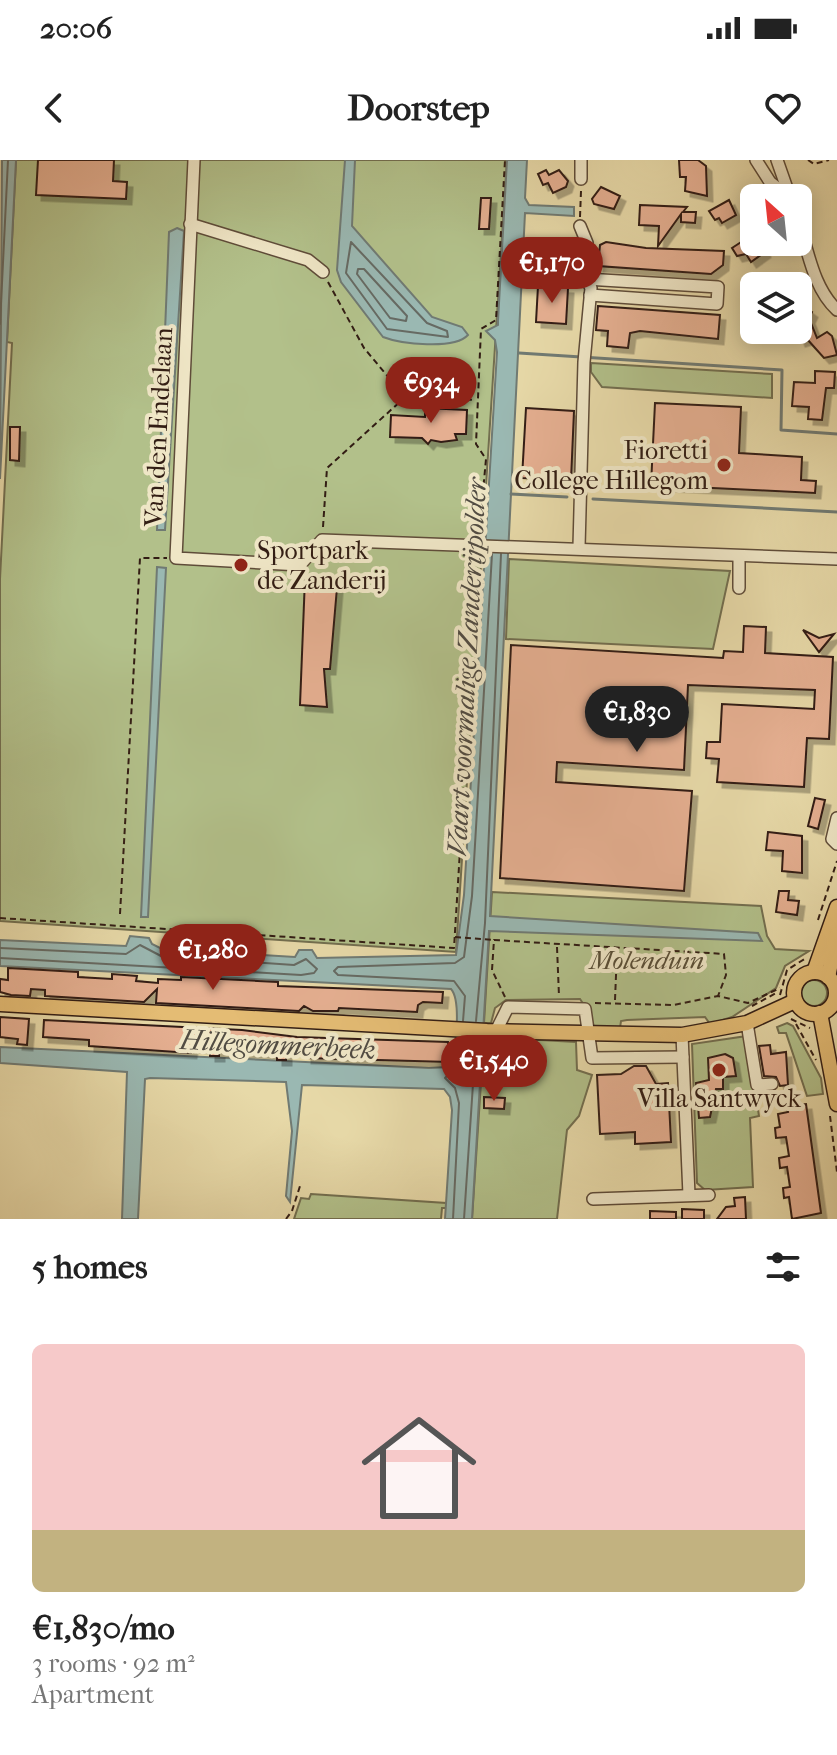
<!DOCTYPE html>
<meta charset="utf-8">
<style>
body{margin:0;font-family:"IM FELL French Canon",serif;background:#f2f2f2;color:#222;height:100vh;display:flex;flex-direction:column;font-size:30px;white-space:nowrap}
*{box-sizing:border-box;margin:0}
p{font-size:26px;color:#767676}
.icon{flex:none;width:44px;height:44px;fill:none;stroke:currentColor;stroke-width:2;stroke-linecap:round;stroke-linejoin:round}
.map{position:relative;height:1059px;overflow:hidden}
.side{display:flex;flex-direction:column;background:#fff;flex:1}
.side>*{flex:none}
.needle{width:52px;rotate:333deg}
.fabs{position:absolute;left:740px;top:24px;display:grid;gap:16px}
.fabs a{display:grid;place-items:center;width:72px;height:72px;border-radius:12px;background:#fff;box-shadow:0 4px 20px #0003;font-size:40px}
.price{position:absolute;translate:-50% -68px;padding:0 18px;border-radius:28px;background:#8f2418;color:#fff;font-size:26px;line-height:52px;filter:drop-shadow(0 2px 4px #0008)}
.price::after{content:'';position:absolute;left:50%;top:48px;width:24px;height:18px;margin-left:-12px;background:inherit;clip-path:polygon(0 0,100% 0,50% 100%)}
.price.current{background:#222;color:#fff}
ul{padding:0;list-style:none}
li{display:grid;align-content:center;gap:16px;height:424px;padding:0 32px}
li span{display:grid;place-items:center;height:248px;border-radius:12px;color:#555}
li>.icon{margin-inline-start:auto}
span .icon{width:144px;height:144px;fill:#fffc;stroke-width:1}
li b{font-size:34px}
h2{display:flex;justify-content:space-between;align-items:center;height:96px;padding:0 32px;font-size:34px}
.status{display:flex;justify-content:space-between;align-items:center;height:56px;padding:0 40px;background:#fff;direction:ltr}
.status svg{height:22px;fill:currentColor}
header{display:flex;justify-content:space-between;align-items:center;height:104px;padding:0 32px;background:#fff;font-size:36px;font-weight:700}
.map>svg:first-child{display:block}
</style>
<div class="status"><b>20:06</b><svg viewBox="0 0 49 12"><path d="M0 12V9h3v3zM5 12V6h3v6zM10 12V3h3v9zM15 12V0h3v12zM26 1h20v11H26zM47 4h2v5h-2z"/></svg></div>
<header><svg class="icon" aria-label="back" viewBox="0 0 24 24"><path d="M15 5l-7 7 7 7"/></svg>Doorstep<svg class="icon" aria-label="heart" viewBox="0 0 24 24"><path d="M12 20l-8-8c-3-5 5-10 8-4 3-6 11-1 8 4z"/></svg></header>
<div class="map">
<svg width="837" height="1059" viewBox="0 0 837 1059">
<defs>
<filter id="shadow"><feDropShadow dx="5.5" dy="5.5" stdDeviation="0" flood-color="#0004"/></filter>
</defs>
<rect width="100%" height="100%" fill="#e7d9a8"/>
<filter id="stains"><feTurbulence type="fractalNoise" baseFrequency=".0025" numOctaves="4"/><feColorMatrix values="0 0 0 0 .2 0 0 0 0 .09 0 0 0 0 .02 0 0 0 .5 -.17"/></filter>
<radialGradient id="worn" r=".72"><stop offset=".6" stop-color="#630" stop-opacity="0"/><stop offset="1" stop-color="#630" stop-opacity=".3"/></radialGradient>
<g fill="#b2c08a" stroke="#726e4f" stroke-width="2">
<path d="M16 0H507L456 792 0 761V419L12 183 7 182Z"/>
<path d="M591 203 772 214V238L602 227 591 212Z"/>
<path d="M509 399 730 411 713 489 506 479Z"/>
<path d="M492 732 761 746 767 776 775 789 809 791 785 806 776 828 732 857 710 864 705 857 627 860 621 861 620 868 589 867 586 848 580 839 506 840 495 848 491 863H484Z"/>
<circle cx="814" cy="833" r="13"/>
<path d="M787 863 793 866 821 918 823 934 807 936 786 873H779L777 867Z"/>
<path d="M747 876 759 956 750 958 753 1027 705 1030 697 1023 692 884Z"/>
<path d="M484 877 576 882 577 910 592 915 579 956 567 970 557 1059H472Z"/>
<path d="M311 1034 446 1043V1048H442L441 1059H294L301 1038 309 1039Z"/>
</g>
<g fill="#9ab8b2" stroke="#707a73" stroke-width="2">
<path d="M2 0H16L0 319Z"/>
<path d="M345 0H355L352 66 432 157 462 167 468 175C454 190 401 184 383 177L341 122 337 110Z"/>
<path d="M507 0H527L525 38 529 45 574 47V56L525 53 490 756 758 773 762 781 489 771 472 1059H445L452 950 450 937 444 929 302 925 290 1042 286 1036 292 971 286 922 150 918 145 919 138 1059H122L127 912 0 903V887L429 908 448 907C457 895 461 840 451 829L0 806V780L126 786 130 776 149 778 152 784 162 789 295 797 299 790H312L317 798 456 795 464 735 497 192 495 180 486 171 498 165V161Z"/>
<path d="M177 68 184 71 165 370H157L169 72Z"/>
<path d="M157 407 166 408 148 757H141Z"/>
</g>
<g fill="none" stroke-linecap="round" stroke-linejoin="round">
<g stroke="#666a63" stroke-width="2">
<path d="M351 82 427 163 447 171 448 177 387 169 346 113Z"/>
<path d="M358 109H364L407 156 406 161 390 158 357 114Z"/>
<path d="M0 164 8 0"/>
<path d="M0 788 126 794 140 785 161 796 294 805 306 799 317 809 314 813 301 815 0 798"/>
<path d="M463 861 465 836 454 821 338 815 334 811 338 807 455 803 464 797 472 736 492 394"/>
<path d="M476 861 485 763 501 394"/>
<path d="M453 1059 459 943 455 928 445 918 461 901 463 879"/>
<path d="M464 1059 476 879"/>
</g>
<g stroke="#707a73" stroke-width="3">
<path d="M519 193 782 210 781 270 837 274"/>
<path d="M511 334 567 337"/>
<path d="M593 339 837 352"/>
</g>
</g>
<g fill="#e5af91" stroke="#321d14" stroke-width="2" filter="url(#shadow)">
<path d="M38 0H114L113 21 127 22 126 39 36 35Z"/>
<path d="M679 0H698L706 6 707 36 685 31 686 17H680Z"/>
<path d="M546 10 549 15 559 10 568 21 566 27 553 33 548 23 543 25 538 14Z"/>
<path d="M601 27 620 36 614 49 594 44 592 39Z"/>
<path d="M481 38H491L489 69H479Z"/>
<path d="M729 40 736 55 722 63 719 58 715 60 709 51Z"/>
<path d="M640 45 687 47 683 52H696L695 63 681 62V54L658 86 659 66 639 65Z"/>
<path d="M752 75 754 82H760L765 92 751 102 746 94 737 96 732 88Z"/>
<path d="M550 81 572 83 569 112 548 110Z"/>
<path d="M606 82 646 88 724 91 723 105 711 114 598 106 600 85Z"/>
<path d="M779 114 784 119 782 126H754Z"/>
<path d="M538 126 568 128 566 164 536 162Z"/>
<path d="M798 142 812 152 809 158 817 178 827 172 832 176 837 195 824 198 807 179 800 181 796 170Z"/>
<path d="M598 146 720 155 718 179 640 171 630 173 628 188 607 186 608 171 596 170Z"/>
<path d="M815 211 835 212 834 228H826L822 260 808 259 809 247 792 246 794 222 815 223Z"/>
<path d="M655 243 741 247 739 293 802 297 801 320 816 321 815 333 651 325Z"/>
<path d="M425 248 467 250 466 274H455L457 280 441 282 431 280 428 284 422 278 390 277 391 255 425 257Z"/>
<path d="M526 248 574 251 571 320 522 318Z"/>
<path d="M10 267H20L19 301 10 300Z"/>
<path d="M338 416 330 509H324L327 547 300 545 305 418Z"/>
<path d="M744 466 766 467 765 493 833 497 829 579 807 578 804 627 717 622 719 599 706 598 707 582H720L722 544 814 549 815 530 688 525 684 610 557 602 556 622 692 631 684 731 500 718 511 485 723 498 724 491 743 492Z"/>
<path d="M803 470 819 478 834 474 819 492Z"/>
<path d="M815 638 825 640 818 669 808 666Z"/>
<path d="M768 672 802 676V713L782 711 783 691 766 690Z"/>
<path d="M779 731H789L788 740 799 741 797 755 776 752Z"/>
<path d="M8 808 78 812V817L112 819V814L137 816 136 821 158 823V819L181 820V817L278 822V826L443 832 442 843 423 842 418 845 417 852 339 848 338 851H313L304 846 299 851 156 843 157 829 144 842 45 836V830L31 829 30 836 11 835 0 832V819L8 820Z"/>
<path d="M0 857 29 859 27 885 17 884 18 879 0 877Z"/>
<path d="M44 860 242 870 297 877 448 882 450 902 306 898V891L286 890V900H277V893L219 891V896H210V888L192 887 191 893 89 886V880L43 877Z"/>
<path d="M770 885 771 894 786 892 788 925 780 926 776 917 764 916 759 886Z"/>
<path d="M725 894 733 898 736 916 723 917V929H716L710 957 699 958 696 923 709 920 708 898Z"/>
<path d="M634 906H646L656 924 668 923 671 982 635 984V972L600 974 597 915 621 914Z"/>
<path d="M484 937 505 938 504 949 484 948Z"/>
<path d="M806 944 821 1053 792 1059 789 1037 784 1038 783 1028 790 1027 787 1007 780 1008 779 998 789 996 786 977 776 978 775 968 780 967 778 954 788 952 787 946Z"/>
<path d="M745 1037 746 1059H717L726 1047 735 1046 734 1038Z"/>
<path d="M682 1049 704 1050V1059H682Z"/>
<path d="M650 1051 676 1052V1059H650Z"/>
</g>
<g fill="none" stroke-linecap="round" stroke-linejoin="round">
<defs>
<g id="minor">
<path d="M194 0 176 398 300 405 322 380 837 399"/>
<path d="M581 0V19"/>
<path d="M756 0 770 22 790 38"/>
<path d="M777 0 790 37"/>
<path d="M798 60C808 90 813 128 837 150"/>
<path d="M190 64 308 100 323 112"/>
<path d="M586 119 718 127 717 144 590 135"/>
<path d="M579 387 584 202 591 128 583 112 587 83 580 66"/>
<path d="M739 428V396"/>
<path d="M837 658 832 679 837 684"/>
<path d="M836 835 837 836"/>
<path d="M747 863 757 925 772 924"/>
<path d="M496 871 508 847 585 849 592 898 683 897"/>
<path d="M682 875 689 1035"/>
<path d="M593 1039 709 1035"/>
</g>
<g id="major">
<path d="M814 812 837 747"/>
<circle cx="815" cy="833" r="21"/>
<path d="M828 817 837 774"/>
<path d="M0 844 487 871 682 875 747 863 795 841"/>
<path d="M820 853 837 944"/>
</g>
</defs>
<use href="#minor" stroke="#5f4c39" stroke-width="14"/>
<use href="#major" stroke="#321d14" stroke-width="17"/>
<g stroke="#321d14" stroke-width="2" stroke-dasharray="6 4" stroke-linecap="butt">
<path d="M808 0 814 4 829 0"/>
<path d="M580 57 581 31"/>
<path d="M328 122 364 188 405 237 475 240"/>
<path d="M323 367 327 308 403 239"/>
<path d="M479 375 486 299 476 284 481 169 496 160 505 0"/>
<path d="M120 754 140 398H167"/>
<path d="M0 758 454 788 478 397"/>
<path d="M818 760 837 701"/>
<path d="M455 777 493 780"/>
<path d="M557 787 559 836"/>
<path d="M780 835 787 810 806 798"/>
<path d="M505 837 492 810 494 780 724 794 726 815 718 836"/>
<path d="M615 840 617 791"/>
<path d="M595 843 674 845 718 836 748 843 780 828"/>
<path d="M752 846 778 832"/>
<path d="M791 859 810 868"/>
<path d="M796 864 816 900"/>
<path d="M830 956 837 1012"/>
<path d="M286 1059 292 1051 300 1026"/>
</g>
<use href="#minor" stroke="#efe6c6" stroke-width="11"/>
<use href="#major" stroke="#e4bc74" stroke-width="14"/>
</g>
<g fill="#8f2418" stroke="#efe6c6" stroke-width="3">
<circle cx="724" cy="305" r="8"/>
<circle cx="241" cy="405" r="8"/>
<circle cx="719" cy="910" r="8"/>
</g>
<g text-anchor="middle" stroke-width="8" stroke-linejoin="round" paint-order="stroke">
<g font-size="26" fill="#321d14" stroke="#efe6c6">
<text transform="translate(158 267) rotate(-87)" y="9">Van den Endelaan</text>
</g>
<g font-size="26" fill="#321d14" stroke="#efe6c6" text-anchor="end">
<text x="708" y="299">Fioretti<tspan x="708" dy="30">College Hillegom</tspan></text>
<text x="257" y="399" text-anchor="start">Sportpark<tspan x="257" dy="30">de Zanderij</tspan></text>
<text x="719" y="947" text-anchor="middle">Villa Santwyck</text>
</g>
<g font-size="26" font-style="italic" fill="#584e37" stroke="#efe6c6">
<text x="647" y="809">Molenduin</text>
</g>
<g font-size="28" font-style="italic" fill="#514c43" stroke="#efe6c6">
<text transform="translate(466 507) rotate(-87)" y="10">Vaart voormalige Zanderijpolder</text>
<text transform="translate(278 884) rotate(3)" y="10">Hillegommerbeek</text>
</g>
</g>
<rect width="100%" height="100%" filter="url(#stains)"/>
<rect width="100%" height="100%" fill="url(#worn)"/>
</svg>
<div class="fabs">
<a><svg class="needle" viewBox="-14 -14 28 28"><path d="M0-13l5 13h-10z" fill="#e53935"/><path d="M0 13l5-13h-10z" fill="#767676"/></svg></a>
<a><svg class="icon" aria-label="layers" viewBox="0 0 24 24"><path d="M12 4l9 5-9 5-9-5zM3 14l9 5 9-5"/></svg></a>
</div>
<b class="price" style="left:552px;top:145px">€1,170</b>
<b class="price" style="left:431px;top:265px">€934</b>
<b class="price current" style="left:637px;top:594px">€1,830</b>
<b class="price" style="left:213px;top:832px">€1,280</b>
<b class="price" style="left:494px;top:943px">€1,540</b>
</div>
<section class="side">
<h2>5 homes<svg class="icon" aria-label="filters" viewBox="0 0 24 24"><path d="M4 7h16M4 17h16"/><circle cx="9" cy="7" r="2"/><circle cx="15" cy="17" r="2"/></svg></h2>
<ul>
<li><span style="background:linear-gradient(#f6c9c9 75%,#c2b280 0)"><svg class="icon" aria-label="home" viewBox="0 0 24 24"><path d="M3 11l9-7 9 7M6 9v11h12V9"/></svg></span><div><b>€1,830/mo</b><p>3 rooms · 92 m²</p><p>Apartment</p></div></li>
</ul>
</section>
